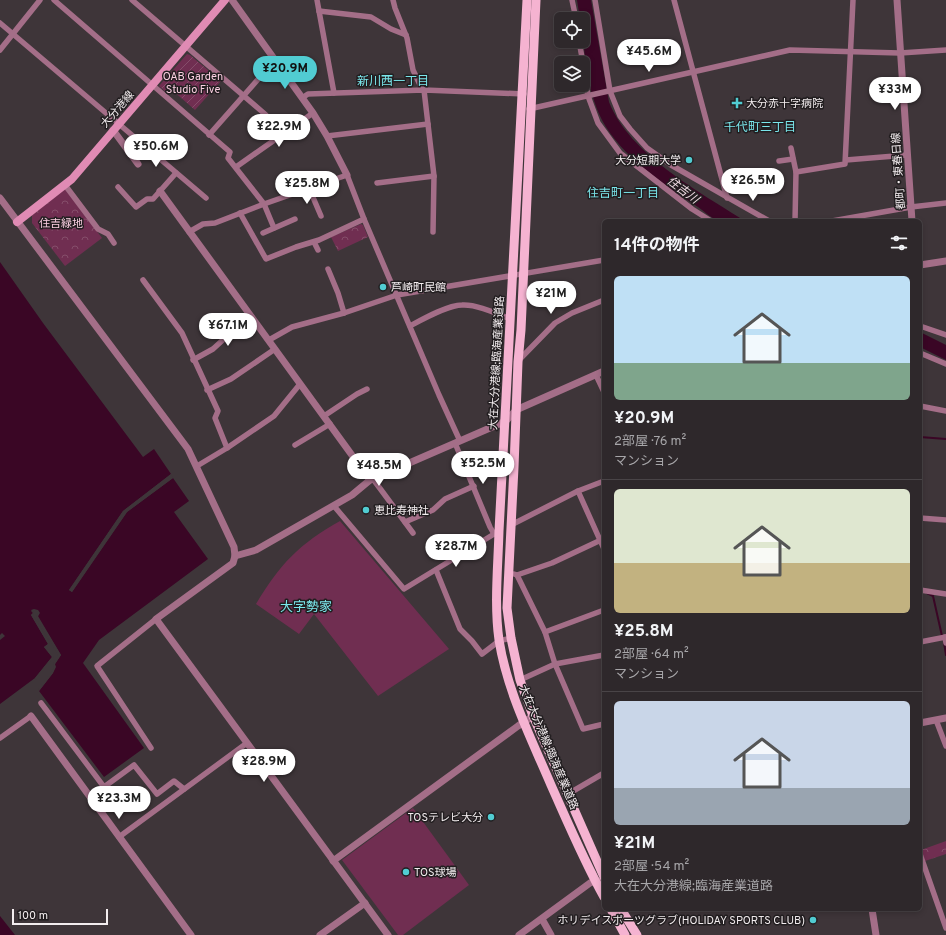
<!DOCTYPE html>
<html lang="ja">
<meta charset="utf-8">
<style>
body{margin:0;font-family:Overpass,"Noto Sans JP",sans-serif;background:#363033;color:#f1f3f6;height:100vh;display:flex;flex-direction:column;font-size:15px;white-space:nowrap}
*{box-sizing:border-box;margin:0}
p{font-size:13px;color:#a7a6a9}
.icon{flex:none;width:22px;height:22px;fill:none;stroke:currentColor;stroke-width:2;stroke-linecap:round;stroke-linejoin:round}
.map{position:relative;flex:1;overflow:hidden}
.panel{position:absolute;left:602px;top:219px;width:320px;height:692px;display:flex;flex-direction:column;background:#2e282b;border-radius:6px;box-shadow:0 2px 6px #0003,0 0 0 1px #494447}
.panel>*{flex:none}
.controls{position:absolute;left:554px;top:12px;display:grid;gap:8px}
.controls a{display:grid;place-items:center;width:36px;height:36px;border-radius:6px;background:#2e282b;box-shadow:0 2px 6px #0003,0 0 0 1px #494447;font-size:20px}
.scale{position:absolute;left:12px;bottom:10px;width:96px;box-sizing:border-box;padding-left:4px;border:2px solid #f3edef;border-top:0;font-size:11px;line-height:14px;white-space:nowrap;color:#f3edef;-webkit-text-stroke:3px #221e20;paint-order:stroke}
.price{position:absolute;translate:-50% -34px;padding:0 9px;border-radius:14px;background:#fff;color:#222;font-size:13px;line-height:26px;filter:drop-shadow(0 1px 2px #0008)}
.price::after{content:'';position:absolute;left:50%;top:24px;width:12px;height:9px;margin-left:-6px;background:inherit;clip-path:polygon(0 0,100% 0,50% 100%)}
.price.current{background:#51ccd2;color:#111}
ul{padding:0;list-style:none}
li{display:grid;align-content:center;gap:8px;height:212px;padding:0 12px}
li+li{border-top:1px solid #494447}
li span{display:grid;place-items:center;height:124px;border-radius:6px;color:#555}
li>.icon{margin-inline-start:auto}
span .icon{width:72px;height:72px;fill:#fffc;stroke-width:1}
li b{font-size:17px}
h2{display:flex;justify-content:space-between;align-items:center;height:48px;padding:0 12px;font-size:17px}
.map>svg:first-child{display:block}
</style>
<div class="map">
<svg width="946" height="935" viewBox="0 0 946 935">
<defs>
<pattern id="forest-crowns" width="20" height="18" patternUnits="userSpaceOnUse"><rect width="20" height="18" fill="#702e51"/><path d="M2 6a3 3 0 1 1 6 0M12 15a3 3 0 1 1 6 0" fill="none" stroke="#854d6a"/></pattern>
<pattern id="garden-furrows" width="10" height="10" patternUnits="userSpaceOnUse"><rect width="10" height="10" fill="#702e51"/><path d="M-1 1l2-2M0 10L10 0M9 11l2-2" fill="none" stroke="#854d6a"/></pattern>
</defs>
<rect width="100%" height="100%" fill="#3e3539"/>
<g fill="url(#forest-crowns)">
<path d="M64 190H66L102 238 65 266 32 223V215Z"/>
<path d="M361 224 363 225 368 237 338 251 331 237Z"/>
<path d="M946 841V854L925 861 921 850Z"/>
</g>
<path fill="url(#garden-furrows)" d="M187 54 190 55 221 81 195 110 172 90 168 94 159 86Z"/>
<g fill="#702e51">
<path d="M340 521 449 649 378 696 314 614 299 634 256 604C280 564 299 544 340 521Z"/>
<path d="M413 808 469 885 403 935H398L342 860Z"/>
</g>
<g fill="#3a0625">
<path d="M577 0H591L609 102C630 155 700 192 745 221 738 221 724 223 718 221 711 218 704 211 698 207 664 185 621 156 602 120 587 90 583 52 583 19H580Z"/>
<path d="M0 262 43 323 143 457 154 449 171 474 123 511 69 590 72 592 127 512 173 478 189 501 174 512 208 559 99 640 83 663 144 748 104 777 39 691 53 673 55 664 61 655 37 616 39 615 38 610 31 611 33 613 31 615 48 644 44 647 52 657 35 678 0 704V640L5 636 2 633 0 635Z"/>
<path d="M920 332 946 345V360L920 347Z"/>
<path d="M0 916 15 935H0Z"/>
</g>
<g fill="#3e3539">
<path d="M171 474 172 476 162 484 172 476 173 478 127 512 72 592 69 590 123 511Z"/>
<path d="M34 609 38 610 40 613 38 616 61 655 55 664 56 667 53 673 39 691 38 689 51 672 54 667 53 663 58 655 36 617 38 613 34 611 33 615 50 643 47 647 54 657 36 680 35 678 52 657 44 647 48 644 31 615 33 613 31 610Z"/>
</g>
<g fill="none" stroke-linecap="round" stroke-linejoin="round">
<g stroke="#3a0625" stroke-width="2">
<path d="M920 437 946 439"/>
<path d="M927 593 933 596 942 636"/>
<path d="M944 642 946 655"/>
</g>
<g stroke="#a46e88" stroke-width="5.5">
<path d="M54 0 230 152 228 158 264 204 274 228"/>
<path d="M132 0 266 115"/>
<path d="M317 0 334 93"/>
<path d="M393 0 395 8 407 38 413 70 422 89 424 90 434 176 433 232"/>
<path d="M572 0 576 19"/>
<path d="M595 0 610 91 620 116 630 129 647 148 671 165 769 221"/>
<path d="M674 0 727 198"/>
<path d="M319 11 371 17 391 29 406 35"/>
<path d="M0 23 206 198"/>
<path d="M579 41 583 63"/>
<path d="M0 50 40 0"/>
<path d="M583 63 588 96 598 123 620 153 692 209 711 221"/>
<path d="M302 98 308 94 424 90 524 94"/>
<path d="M529 109 790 50 900 53 946 50"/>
<path d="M209 135 275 60"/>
<path d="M327 136 428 124"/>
<path d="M791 148 796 172 795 221"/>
<path d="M846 160 907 155"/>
<path d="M779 161 793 159"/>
<path d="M236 167 313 113"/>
<path d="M796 172 845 164 853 0"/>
<path d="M377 183 434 176"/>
<path d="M65 185 98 229 108 234 114 243"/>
<path d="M118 187 136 207 147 199H153L176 173"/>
<path d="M309 188 321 216"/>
<path d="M240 213 266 259 296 247 319 240 364 219"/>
<path d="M832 221 911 207 946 203"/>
<path d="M189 232 203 224 215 223 264 204 347 175 364 219 439 395 460 441"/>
<path d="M263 233 295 219"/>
<path d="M314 242 318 250"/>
<path d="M328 269 338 293 344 313"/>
<path d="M143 280 182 333 218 411 215 418 227 448"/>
<path d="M410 326C423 319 448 305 462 305 475 304 499 314 510 319"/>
<path d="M920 326 946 335"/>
<path d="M269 340 292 327 344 313 397 295 604 260"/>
<path d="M920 353 946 364"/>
<path d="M193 360 213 349 237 327 252 317"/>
<path d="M519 360 555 323 572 313 604 300"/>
<path d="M596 375 604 392"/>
<path d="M207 390 231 379 275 349"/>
<path d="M920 406 946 411"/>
<path d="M324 416 357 394 367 389"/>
<path d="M455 443 490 527 494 534"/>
<path d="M295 445 330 424"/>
<path d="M197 466 227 448 274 416 300 384"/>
<path d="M373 479 413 533"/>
<path d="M578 491 604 549"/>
<path d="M334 506 404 589 499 531"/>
<path d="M920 518 946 520"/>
<path d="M405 522 433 510 445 499 474 486"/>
<path d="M511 525 578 491 604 481"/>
<path d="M436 570 460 629 472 641 482 654 499 641 511 638"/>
<path d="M514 574 517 575 552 563 601 540"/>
<path d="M517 575 545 632 555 664 583 729 604 724"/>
<path d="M920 590 946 594"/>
<path d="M545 632 604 610"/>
<path d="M945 637 946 643"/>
<path d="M920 642 946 637"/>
<path d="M520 680 555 664 604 655"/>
<path d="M41 703 104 787 134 765 157 794 174 781 184 789"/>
<path d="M936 720 946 746"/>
<path d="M0 738 31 716"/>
<path d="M151 748 97 666 156 619"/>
<path d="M568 794 604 773"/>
<path d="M119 837 247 743"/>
<path d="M920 854 946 928"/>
</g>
<g stroke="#a46e88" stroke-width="7">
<path d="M232 0 313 113 327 136 347 175"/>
<path d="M897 0 912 221"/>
<path d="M113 130 138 164"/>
<path d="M160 191 370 480"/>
<path d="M0 198 188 449 234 547 235 556 233 563 156 619 388 935"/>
<path d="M920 265 946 261"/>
<path d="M235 556 256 550 352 495 370 480 506 421 516 410 604 371"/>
<path d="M31 716 191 935"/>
<path d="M920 723 946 718"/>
<path d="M333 861 518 726 533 716"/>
<path d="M872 909 876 935"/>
<path d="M542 919 551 935"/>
<path d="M320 935 365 903"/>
<path d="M519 935 590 883 595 881 604 882"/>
</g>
<path stroke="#e08bb4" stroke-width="8" d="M17 222 72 179 225 0"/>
<g stroke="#f5b3d1" stroke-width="9">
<path d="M527 0 499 531C498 567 494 604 499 640 507 691 531 738 551 785 568 823 584 861 604 897"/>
<path d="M536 0 521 330 518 362 514 467 507 608 511 638 520 680 533 716 604 877"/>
<path d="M611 909 625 935"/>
<path d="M621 909 637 935"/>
</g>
</g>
<g fill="#51ccd2" stroke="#221e20" stroke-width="1.5">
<path d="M735 97h4v4h4v4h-4v4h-4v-4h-4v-4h4z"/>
<circle cx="689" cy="160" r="4"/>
<circle cx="383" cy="287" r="4"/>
<circle cx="366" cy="510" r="4"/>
<circle cx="491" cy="817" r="4"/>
<circle cx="406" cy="872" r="4"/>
<circle cx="813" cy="920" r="4"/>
</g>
<g text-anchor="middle" stroke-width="3" stroke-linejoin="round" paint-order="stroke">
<g font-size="11" fill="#fbcfe2" stroke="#221e20">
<text x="193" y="80">OAB Garden<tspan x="193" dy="13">Studio Five</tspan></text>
<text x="61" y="227">住吉緑地</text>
</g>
<g font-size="11" fill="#f3edef" stroke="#221e20" text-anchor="start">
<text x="746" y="107">大分赤十字病院</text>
<text x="681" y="164" text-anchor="end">大分短期大学</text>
<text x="391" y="291">芦崎町民館</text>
<text x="374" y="514">恵比寿神社</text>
<text x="483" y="821" text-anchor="end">TOSテレビ大分</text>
<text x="414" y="876">TOS球場</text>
<text x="805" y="924" text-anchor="end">ホリデイスポーツグラブ(HOLIDAY SPORTS CLUB)</text>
</g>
<g font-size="11" fill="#f3edef" stroke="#221e20">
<text transform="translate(117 109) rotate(-49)" y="4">大分港線</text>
<text transform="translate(898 171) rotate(-94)" y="4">都町・東春日線</text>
<text transform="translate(496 363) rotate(-87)" y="4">大在大分港線;臨海産業道路</text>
<text transform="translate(549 747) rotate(67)" y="4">大在大分港線;臨海産業道路</text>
</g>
<g font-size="12" fill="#7ae6eb" stroke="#221e20">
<text x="393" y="85">新川西一丁目</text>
<text x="760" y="131">千代町三丁目</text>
<text x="623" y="197">住吉町一丁目</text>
</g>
<g font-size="12" font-style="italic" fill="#f3dde6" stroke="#221e20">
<text transform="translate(683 190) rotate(37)" y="4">住吉川</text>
</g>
<g font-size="13" fill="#7ae6eb" stroke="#221e20">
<text x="306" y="611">大字勢家</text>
</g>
</g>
</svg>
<div class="controls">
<a><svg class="icon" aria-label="locate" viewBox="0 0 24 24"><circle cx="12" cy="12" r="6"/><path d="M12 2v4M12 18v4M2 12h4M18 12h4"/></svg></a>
<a><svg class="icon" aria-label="layers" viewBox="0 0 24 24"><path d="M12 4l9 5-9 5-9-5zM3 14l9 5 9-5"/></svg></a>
</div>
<div class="scale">100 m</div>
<b class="price" style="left:649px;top:73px">¥45.6M</b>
<b class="price current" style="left:285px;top:90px">¥20.9M</b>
<b class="price" style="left:895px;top:111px">¥33M</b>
<b class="price" style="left:279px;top:148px">¥22.9M</b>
<b class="price" style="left:156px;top:168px">¥50.6M</b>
<b class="price" style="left:753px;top:202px">¥26.5M</b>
<b class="price" style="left:307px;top:205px">¥25.8M</b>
<b class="price" style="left:551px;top:315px">¥21M</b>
<b class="price" style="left:228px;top:347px">¥67.1M</b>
<b class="price" style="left:483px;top:485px">¥52.5M</b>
<b class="price" style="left:379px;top:487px">¥48.5M</b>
<b class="price" style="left:456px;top:568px">¥28.7M</b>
<b class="price" style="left:264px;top:783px">¥28.9M</b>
<b class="price" style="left:119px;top:820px">¥23.3M</b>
<section class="panel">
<h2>14件の物件<svg class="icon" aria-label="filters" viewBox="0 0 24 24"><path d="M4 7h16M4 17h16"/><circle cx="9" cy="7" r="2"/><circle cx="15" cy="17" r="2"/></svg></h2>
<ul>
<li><span style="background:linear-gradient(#bfe0f5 70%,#7fa58c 0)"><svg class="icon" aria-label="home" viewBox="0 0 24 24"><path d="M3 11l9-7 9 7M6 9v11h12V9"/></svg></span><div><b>¥20.9M</b><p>2部屋 · 76 m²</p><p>マンション</p></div></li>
<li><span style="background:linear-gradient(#dfe7d0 60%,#c2b280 0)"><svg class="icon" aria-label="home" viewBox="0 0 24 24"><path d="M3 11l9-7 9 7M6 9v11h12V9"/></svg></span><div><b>¥25.8M</b><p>2部屋 · 64 m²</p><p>マンション</p></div></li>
<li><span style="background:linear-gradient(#c9d6e8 70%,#9aa5b1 0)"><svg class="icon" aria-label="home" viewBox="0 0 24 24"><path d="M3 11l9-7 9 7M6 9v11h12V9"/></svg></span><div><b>¥21M</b><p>2部屋 · 54 m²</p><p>大在大分港線;臨海産業道路</p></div></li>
</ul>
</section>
</div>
